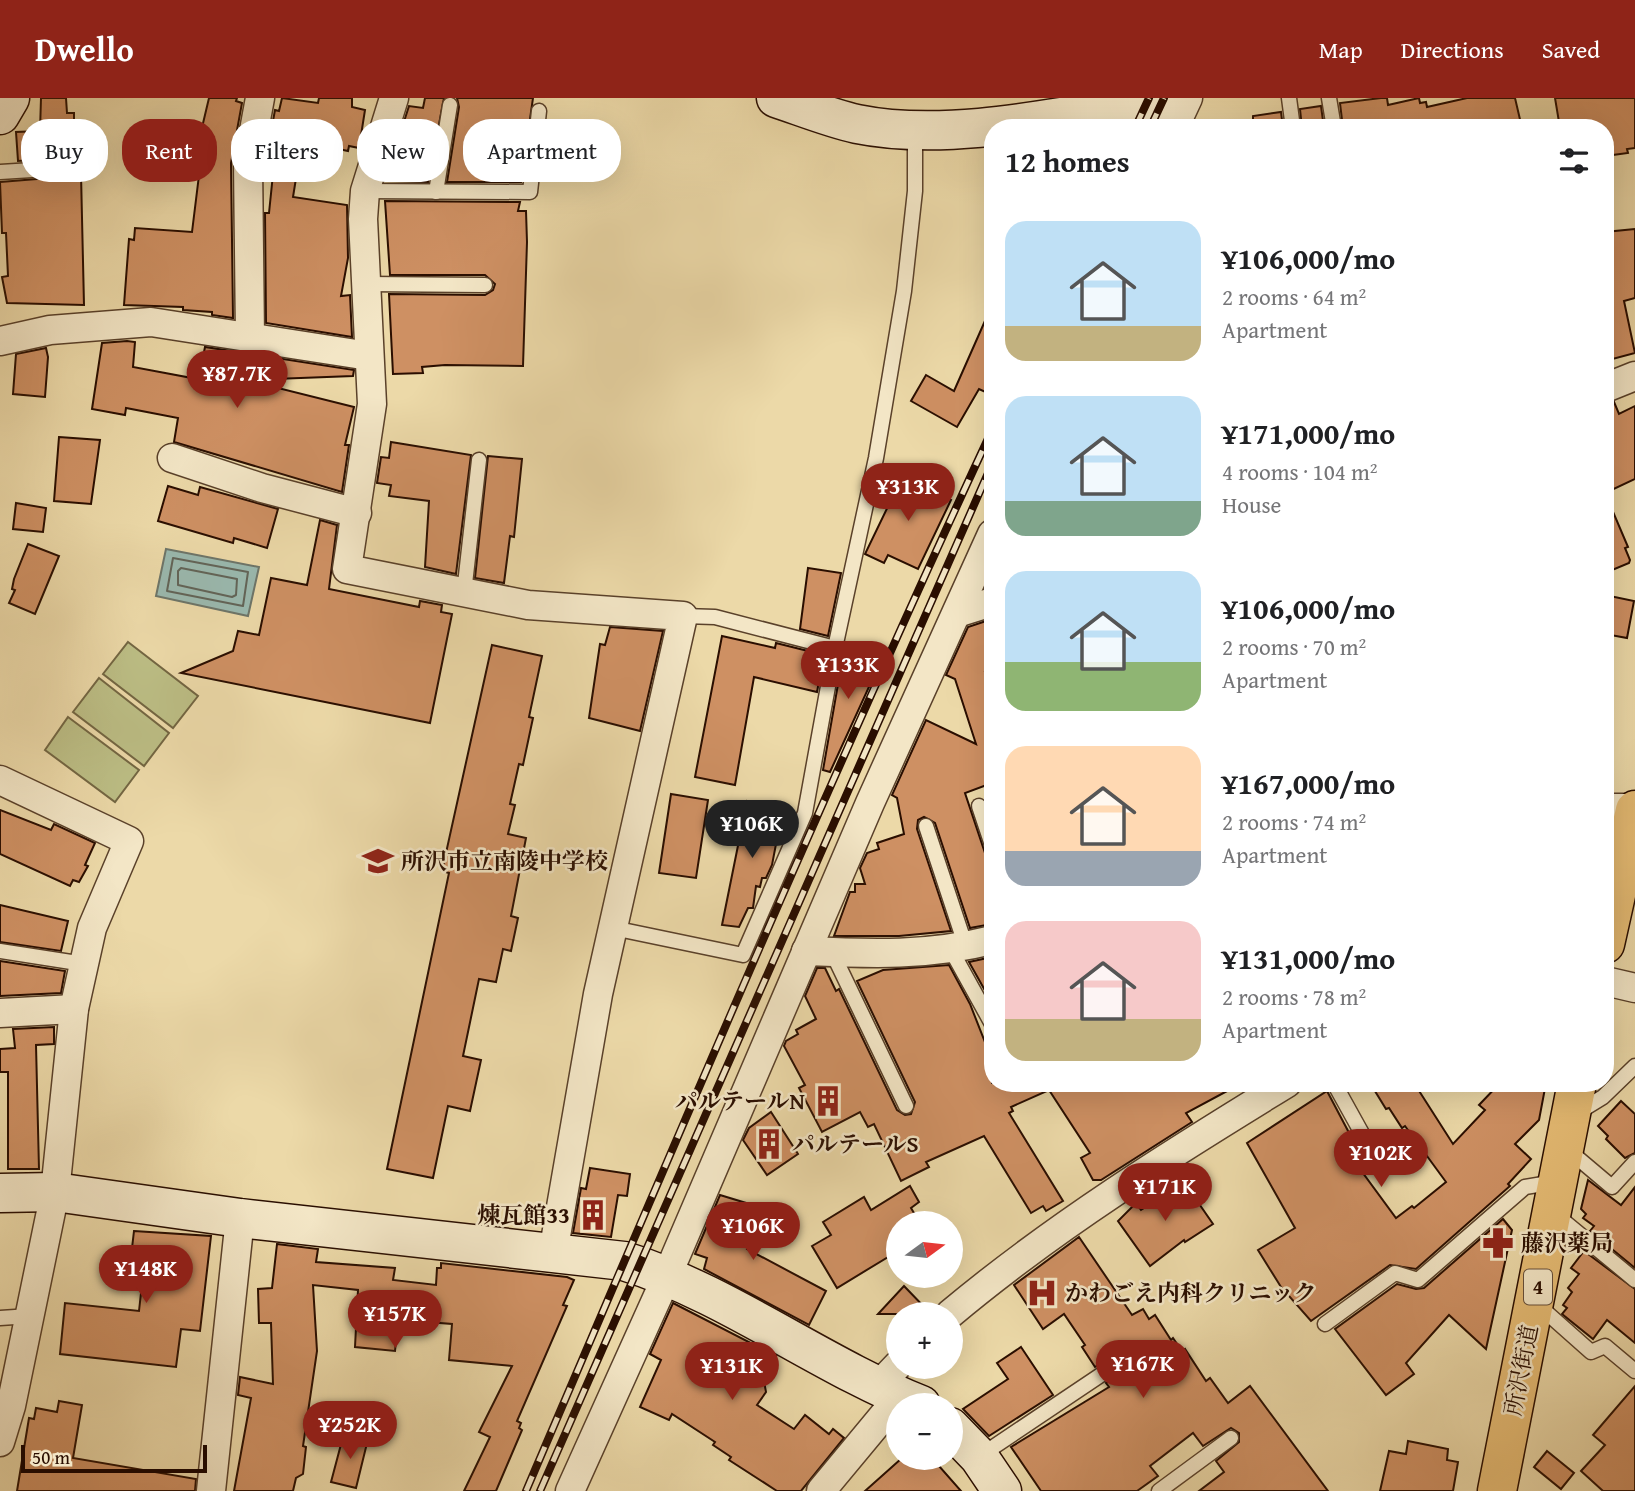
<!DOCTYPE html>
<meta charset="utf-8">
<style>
body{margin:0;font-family:"Gentium Book Plus","Noto Serif JP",serif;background:#f2f2f2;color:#202124;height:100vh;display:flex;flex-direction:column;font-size:26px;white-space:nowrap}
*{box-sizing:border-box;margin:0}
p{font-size:23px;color:#757577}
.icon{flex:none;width:38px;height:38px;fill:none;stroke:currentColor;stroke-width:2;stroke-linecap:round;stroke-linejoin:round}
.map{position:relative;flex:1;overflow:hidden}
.side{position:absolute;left:984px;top:21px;width:630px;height:973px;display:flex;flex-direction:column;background:#fff;border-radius:28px;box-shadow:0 7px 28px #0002}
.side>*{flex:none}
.hud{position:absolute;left:21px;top:21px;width:665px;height:63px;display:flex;gap:14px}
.needle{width:46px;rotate:75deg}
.fabs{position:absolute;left:886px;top:1113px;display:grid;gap:14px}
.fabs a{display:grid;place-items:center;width:77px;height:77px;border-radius:50%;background:#fff;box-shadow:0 7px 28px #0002;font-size:35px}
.scale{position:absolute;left:21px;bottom:18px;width:186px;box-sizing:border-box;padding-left:7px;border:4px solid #2a0e00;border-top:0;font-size:19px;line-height:24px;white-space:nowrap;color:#2a0e00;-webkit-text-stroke:5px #f3e6c6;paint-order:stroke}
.price{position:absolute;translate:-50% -60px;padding:0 16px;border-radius:24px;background:#8f2418;color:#fff;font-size:23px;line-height:46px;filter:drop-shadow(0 2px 4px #0008)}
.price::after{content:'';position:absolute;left:50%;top:42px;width:21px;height:16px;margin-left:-10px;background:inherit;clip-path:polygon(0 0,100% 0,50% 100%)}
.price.active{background:#222;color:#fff}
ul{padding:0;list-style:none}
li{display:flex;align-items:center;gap:21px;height:175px;padding:0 21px}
li span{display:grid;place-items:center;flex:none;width:196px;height:140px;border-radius:21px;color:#555}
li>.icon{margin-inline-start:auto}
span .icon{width:84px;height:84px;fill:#fffc;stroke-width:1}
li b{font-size:30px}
h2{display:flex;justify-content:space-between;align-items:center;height:84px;padding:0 21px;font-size:30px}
.chip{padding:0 24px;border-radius:28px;background:#fff;box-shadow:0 7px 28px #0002;font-size:24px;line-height:63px}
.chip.active{background:#8f2418;color:#fff}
header{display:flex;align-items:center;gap:42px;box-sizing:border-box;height:98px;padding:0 35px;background:#8f2418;color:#fff}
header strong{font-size:33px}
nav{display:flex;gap:38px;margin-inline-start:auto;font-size:24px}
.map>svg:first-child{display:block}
</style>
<header>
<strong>Dwello</strong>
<nav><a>Map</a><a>Directions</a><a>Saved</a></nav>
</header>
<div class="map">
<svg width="1635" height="1393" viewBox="0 0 1635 1393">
<rect width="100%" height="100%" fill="#ecd9a8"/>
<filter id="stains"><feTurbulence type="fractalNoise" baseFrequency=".00286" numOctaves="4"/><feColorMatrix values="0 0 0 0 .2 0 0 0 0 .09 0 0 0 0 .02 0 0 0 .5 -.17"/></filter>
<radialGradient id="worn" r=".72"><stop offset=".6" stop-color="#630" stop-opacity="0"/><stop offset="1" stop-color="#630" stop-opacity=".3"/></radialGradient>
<g fill="#bcbe85" stroke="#736642" stroke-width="2">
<path d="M128 544 198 598 173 630 103 576Z"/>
<path d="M99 580 169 635 144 668 73 614Z"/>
<path d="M68 619 139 672 115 704 45 652Z"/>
</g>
<path fill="#9ab9af" stroke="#6d7569" stroke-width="2" d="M166 451 259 469 248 518 156 498Z"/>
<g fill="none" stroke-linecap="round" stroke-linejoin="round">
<g stroke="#626458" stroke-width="2">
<path d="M173 460 248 474 243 508 167 493Z"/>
<path d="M181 470 237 481 236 497 232 499 178 487V473Z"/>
</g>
</g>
<g fill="#ce9063" stroke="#2a0e00" stroke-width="2">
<path d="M41 0H66L67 15H74V32H80L84 207 7 205 2 179 8 178 6 135H2L0 84 49 80 58 71 56 65 48 61 18 63 16 34 40 33Z"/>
<path d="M209 0H237L236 3 242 5 231 65 233 220 212 217V214L183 212V209L124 207 129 141 134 142 135 130 192 134 201 61 195 59Z"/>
<path d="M282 0 318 5 319 0H352V9L365 12 359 50 349 48 348 53 302 43 293 99 347 107 348 160 341 198 350 197 352 239 266 225 265 115H269L273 76 265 74V66L275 12 279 13Z"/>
<path d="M425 0H444L428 84 385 83 409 8 423 10Z"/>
<path d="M457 0H533L521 84H447L459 9Z"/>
<path d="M1381 0H1387L1388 7 1419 0 1420 5 1426 4 1427 9 1467 0H1515L1522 30H1343L1340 5Z"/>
<path d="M1555 0H1635V50L1627 51 1628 55 1605 58V30H1560Z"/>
<path d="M1321 8 1324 30H1302L1300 11Z"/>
<path d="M1281 14 1283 30H1253V18Z"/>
<path d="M547 27 571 30 569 46 561 59 544 57Z"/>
<path d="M385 103 520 104 518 113H526L527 144 523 268 445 267 422 269 423 275 393 276 389 196 485 197 493 192 495 186 485 177H390Z"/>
<path d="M1635 131V200L1624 203 1635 255 1605 263V134Z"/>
<path d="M992 207V297L979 291 957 329 911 303 926 277 954 293Z"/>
<path d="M127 243 135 244 133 269 192 280 193 274 200 275 205 249 354 272 353 278 246 282 354 309 345 347H349L342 394 174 344 178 320 126 310 125 317 92 311 102 245Z"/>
<path d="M46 250 48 259 45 299 13 296 16 256Z"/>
<path d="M1614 304 1619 316 1635 308V381L1605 395 1628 449 1625 450 1630 462 1629 465 1605 475V306Z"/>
<path d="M59 339 100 342 91 406 54 403Z"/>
<path d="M391 344 471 357 456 476 425 469 429 403 389 398 391 387 377 385 381 359 389 360Z"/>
<path d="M488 358 522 361 514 439 510 438 504 485 475 480Z"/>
<path d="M898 375 951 402 918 471 888 457 884 465 865 456 894 396 889 393Z"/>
<path d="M168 388 198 397 200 389 278 411 267 450 234 440 233 445 158 423Z"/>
<path d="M16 405 46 410 43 434 13 431Z"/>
<path d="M320 422 337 427 329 491 419 509 420 503 442 507 441 514 452 516 430 625 181 575 233 553 238 533 259 537 271 480 307 487Z"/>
<path d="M28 446 59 458 35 516 9 505 15 492 12 491 14 481Z"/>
<path d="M808 470 841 475 828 538 800 531Z"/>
<path d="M1605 497 1634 503 1627 540 1605 536Z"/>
<path d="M992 521V572L985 574 992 596V685L965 695 992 776V826L970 830 935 725 924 719 918 722 917 731 951 833 899 838H834L850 794H855V786H865L860 770 867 755 879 751 877 745 904 736 897 700 892 697 926 622 976 646 955 581 946 577 968 529Z"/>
<path d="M610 529 663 533 640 633 589 620 600 546 605 547Z"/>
<path d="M722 538 775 550 776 545 824 557 817 594 754 579 735 687 695 679Z"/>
<path d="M492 547 542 558 529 619 533 620 523 667 519 666 510 706 515 707 508 736 526 740 511 818 518 820 511 853 503 851 496 884 479 881 463 958 481 962 470 1013 448 1008 433 1080 387 1071 449 775 442 773Z"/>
<path d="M844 552 879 567 830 674 823 672Z"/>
<path d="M671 696 708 702 696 780 659 775Z"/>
<path d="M747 703 777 709 775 719 781 720 772 767 766 780H762L760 789 756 788 753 810H748L739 829 722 827Z"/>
<path d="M0 712 51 732 54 726 95 745 85 767 88 768 79 784 73 782 70 788 0 756Z"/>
<path d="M0 807 68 823 61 853 0 844Z"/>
<path d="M992 859V893L987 896 969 864Z"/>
<path d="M0 863 65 873 61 895 0 898Z"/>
<path d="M949 867 970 906 992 962V985H1242L1186 1015 1192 1024 1101 1082H1093L1081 1060 1090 1055 1049 992 1011 1009 1013 1013 1009 1015 1063 1103 1046 1113 1043 1108 1031 1115 984 1038 926 1064 929 1069 901 1083 874 1026 868 1029 860 1014 822 1034 799 990 805 987 784 948 786 943 798 936 796 932 816 921 805 898 817 870H825L836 893 839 891 897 1012 905 1017 911 1016 915 1004 857 883 883 872Z"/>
<path d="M54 929V946L36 947 39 1071H8V974H0V951L15 950 13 931Z"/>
<path d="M1370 985H1414L1453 1046 1485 1012 1479 1007 1500 985H1546L1539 1022 1515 1046 1531 1061 1508 1086 1510 1088 1416 1171 1390 1167 1311 1223 1281 1189 1258 1152 1295 1130 1247 1045 1327 993 1366 1067 1360 1071 1396 1120 1412 1108 1414 1110 1446 1084 1405 1028 1402 1030 1389 1010 1386 1011Z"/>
<path d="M1621 1003 1635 1016V1055L1625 1060 1606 1041 1608 1038 1598 1028Z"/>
<path d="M771 1014 798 1056 767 1077 743 1042 749 1030Z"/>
<path d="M590 1070 630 1076 627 1098 618 1097 611 1139 573 1135 581 1090 586 1091Z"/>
<path d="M1588 1082 1621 1107 1635 1089V1170L1590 1133 1594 1128 1583 1120 1586 1116 1581 1111Z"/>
<path d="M1184 1084 1213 1126 1185 1144 1184 1142 1150 1168 1118 1123 1136 1105 1141 1112Z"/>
<path d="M910 1088 919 1104 911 1110 920 1125H898V1153L837 1190 812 1148 831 1137 823 1124 864 1099 871 1112Z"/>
<path d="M720 1097 756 1108 754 1114 758 1115 747 1151 826 1193 809 1227 704 1171 707 1160 695 1156Z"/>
<path d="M1503 1121 1512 1132 1486 1251 1449 1217 1406 1265 1414 1276 1386 1297 1335 1231 1397 1186 1416 1191 1424 1190Z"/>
<path d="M134 1133 211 1138 200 1233 181 1231 176 1269 60 1256 65 1205 139 1213 144 1168 130 1167Z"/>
<path d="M1079 1139 1132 1217 1143 1211 1149 1221 1155 1217 1171 1242 1173 1240 1182 1253 1185 1251 1206 1283 1210 1280 1228 1305 1250 1288 1328 1393H1199L1224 1374 1216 1363 1239 1344V1335L1231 1330 1203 1348 1193 1335 1150 1368 1158 1378 1137 1393H1041L1011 1349 1109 1289 1106 1285 1140 1262 1145 1254 1143 1248 1134 1245 1095 1269 1082 1249 1085 1247 1064 1216 1043 1231 1014 1187Z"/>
<path d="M277 1146 318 1151 316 1164 395 1170 393 1182 436 1187 437 1170H441V1165L567 1179 574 1182 563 1207 567 1208 517 1323 521 1325 519 1330 522 1332 496 1393H464L490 1339 479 1334 512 1268 449 1262 452 1226 402 1222 401 1227 398 1226 395 1253 355 1249 358 1192 313 1187 317 1253 303 1348 306 1349 303 1376 296 1380 293 1393H234L251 1300 238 1297 240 1279 273 1286 271 1225H259L258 1191 272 1190Z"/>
<path d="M1584 1153 1635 1191V1245L1607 1222 1593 1241 1562 1216 1567 1210 1563 1207 1572 1194 1568 1190 1579 1176 1571 1170Z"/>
<path d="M904 1188 931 1216H878Z"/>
<path d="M673 1205 776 1258 763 1278 766 1294 757 1307 794 1331 805 1317 829 1336 833 1331 844 1340 801 1393H777L729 1362 731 1359 713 1347 715 1344 672 1316 669 1322 640 1309 661 1262 650 1256Z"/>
<path d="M1021 1249 1053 1297 989 1338 963 1311 1008 1281 997 1265Z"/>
<path d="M1635 1288V1393H1603L1581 1373 1605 1347 1593 1337Z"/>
<path d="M59 1303 82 1307 73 1360 196 1381 195 1393H17L29 1320 34 1321 36 1310 57 1314Z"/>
<path d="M344 1335 368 1341 356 1390 331 1384Z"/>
<path d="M1408 1343 1448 1351 1447 1362 1458 1364 1453 1393H1380L1389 1353 1406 1356Z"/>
<path d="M1547 1353 1574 1375 1561 1391 1534 1369Z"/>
<path d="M902 1360H932L961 1393H865Z"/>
</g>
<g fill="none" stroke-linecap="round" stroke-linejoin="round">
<defs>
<g id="lane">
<path d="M1289 0 1293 30"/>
<path d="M1329 0 1334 30"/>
<path d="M0 74 48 71"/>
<path d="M365 93 530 94 539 13"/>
<path d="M436 94 450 7"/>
<path d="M366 186 485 187"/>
<path d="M464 495 479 362"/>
<path d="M683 518 715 519 835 550"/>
<path d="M979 708 992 747"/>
<path d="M926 728 966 849"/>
<path d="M613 830 743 857 805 715 835 550 876 360 904 193 915 93V33"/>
<path d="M950 850 992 926"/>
<path d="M0 853 84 866"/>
<path d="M832 854 906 1008"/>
<path d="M1334 985 1380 1068"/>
<path d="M1577 1015 1603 999 1635 968"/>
<path d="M1567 1051 1612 1089 1635 1064"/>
<path d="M1555 1116 1635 1182"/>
<path d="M1538 1207 1591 1254 1605 1248 1635 1273"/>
<path d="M0 1220 30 1218"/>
<path d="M1325 1226 1395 1175 1418 1182 1525 1089 1555 1084"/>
<path d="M980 1358 1135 1254"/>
<path d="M1159 1393 1231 1340"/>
</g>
<g id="street">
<path d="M394 0 365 93 363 121 372 306 347 471 528 507 683 518 598 896 553 1155"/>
<path d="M1174 30 1188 0"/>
<path d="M250 239 248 65 260 0"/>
<path d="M0 243 50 232 151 224 369 258"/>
<path d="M1605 290 1635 278"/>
<path d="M172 360 262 390 357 415"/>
<path d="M957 515 992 504"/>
<path d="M0 682 129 743 92 830 74 911 55 1094 11 1308 0 1344"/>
<path d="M1605 710H1635"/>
<path d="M806 853C871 856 929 858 992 842"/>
<path d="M1605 883 1635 890"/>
<path d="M0 915 74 911"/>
<path d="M950 1216C1055 1128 1171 1056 1287 985"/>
<path d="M877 1289 898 1267"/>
<path d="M211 1393 240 1120"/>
<path d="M570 1393 667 1178 870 705 992 436"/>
<path d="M821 1393 899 1299"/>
</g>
<g id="secondary">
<path d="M776 0C803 9 830 20 857 26 955 46 1078 14 1176 0"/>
<path d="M0 17 10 0"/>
<path d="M0 1095 55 1094 240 1120 624 1163C727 1195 820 1267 921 1307"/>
<path d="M950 1329 979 1359 1002 1393"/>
</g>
<g id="primary">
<path d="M1605 846 1635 712"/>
<path d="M1497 1393 1577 985"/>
</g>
</defs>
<use href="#lane" stroke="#5a412a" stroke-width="17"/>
<use href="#street" stroke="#5a412a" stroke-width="31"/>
<use href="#secondary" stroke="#2a0e00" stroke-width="41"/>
<use href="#primary" stroke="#2a0e00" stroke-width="41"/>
<use href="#lane" stroke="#f3e6c6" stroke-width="14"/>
<use href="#street" stroke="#f3e6c6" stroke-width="28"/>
<use href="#secondary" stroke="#f3e6c6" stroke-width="38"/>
<use href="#primary" stroke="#e6bc74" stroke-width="38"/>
<defs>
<g id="rail">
<path d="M1135 30 1149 0"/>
<path d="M1150 30 1164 0"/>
<path d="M526 1393C678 1038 829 682 992 332"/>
<path d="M540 1393 992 366"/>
</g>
</defs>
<use href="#rail" stroke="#2a0e00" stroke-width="8"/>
<use href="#rail" stroke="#f3e6c6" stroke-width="5" stroke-dasharray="16" stroke-linecap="butt"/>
</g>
<defs>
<symbol id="school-bare" viewBox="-9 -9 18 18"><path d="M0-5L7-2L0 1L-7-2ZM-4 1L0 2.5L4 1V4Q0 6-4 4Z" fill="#8f2418" stroke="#f3e6c6" stroke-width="2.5" paint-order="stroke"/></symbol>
<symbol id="building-bare" viewBox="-9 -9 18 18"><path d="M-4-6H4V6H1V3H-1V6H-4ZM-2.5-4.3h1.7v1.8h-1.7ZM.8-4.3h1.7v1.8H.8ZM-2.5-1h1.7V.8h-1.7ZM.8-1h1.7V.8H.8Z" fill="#8f2418" stroke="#f3e6c6" stroke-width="2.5" paint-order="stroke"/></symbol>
<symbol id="pharmacy-bare" viewBox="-9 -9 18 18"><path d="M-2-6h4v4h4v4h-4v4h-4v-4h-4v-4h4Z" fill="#8f2418" stroke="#f3e6c6" stroke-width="2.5" paint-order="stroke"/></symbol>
<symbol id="hospital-bare" viewBox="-9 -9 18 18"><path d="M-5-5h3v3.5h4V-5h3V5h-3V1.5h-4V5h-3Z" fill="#8f2418" stroke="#f3e6c6" stroke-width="2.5" paint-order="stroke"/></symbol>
</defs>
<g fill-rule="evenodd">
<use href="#school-bare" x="356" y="741" width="44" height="44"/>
<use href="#building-bare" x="806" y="981" width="44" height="44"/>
<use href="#building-bare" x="747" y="1024" width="44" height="44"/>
<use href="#building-bare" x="571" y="1095" width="44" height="44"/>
<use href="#pharmacy-bare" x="1476" y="1123" width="44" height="44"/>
<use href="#hospital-bare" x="1020" y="1173" width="44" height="44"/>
</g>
<g text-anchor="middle" stroke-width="5" stroke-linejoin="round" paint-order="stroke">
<rect fill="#f3e6c6" stroke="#664f3b" stroke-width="2" x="1524" y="1171.5" width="28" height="35" rx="5"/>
<g font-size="21" font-weight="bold" fill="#2a0e00">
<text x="1538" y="1196">4</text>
</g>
<g font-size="23" font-weight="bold" fill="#2a0e00" stroke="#f3e6c6" text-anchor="start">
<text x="401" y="771">所沢市立南陵中学校</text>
<text x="805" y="1011" text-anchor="end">パルテールN</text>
<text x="792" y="1054">パルテールS</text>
<text x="570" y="1125" text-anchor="end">煉瓦館33</text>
<text x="1521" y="1153">藤沢薬局</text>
<text x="1065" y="1203">かわごえ内科クリニック</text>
</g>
<g font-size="23" fill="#2a0e00" stroke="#f3e6c6">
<text transform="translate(1521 1272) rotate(-79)" y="8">所沢街道</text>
</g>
</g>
<rect width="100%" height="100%" filter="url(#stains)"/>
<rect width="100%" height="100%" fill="url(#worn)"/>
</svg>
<div class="fabs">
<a><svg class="needle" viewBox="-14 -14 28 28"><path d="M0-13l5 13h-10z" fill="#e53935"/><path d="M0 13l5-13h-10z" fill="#757577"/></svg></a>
<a>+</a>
<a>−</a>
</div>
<div class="scale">50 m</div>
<b class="price" style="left:237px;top:312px">¥87.7K</b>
<b class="price" style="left:908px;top:425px">¥313K</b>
<b class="price" style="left:848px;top:603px">¥133K</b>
<b class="price active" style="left:752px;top:762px">¥106K</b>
<b class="price" style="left:1381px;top:1091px">¥102K</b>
<b class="price" style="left:1165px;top:1125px">¥171K</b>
<b class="price" style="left:753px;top:1164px">¥106K</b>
<b class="price" style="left:146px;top:1207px">¥148K</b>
<b class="price" style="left:395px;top:1252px">¥157K</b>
<b class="price" style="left:1143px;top:1302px">¥167K</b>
<b class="price" style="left:732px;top:1304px">¥131K</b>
<b class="price" style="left:350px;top:1363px">¥252K</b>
<div class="hud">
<a class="chip">Buy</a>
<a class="chip active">Rent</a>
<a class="chip">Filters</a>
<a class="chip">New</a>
<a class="chip">Apartment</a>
</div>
<section class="side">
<h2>12 homes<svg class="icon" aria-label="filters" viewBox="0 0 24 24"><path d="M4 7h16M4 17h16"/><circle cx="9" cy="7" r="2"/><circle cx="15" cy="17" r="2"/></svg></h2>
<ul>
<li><span style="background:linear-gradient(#bfe0f5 75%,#c2b280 0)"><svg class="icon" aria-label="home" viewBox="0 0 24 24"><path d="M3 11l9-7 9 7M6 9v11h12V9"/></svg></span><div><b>¥106,000/mo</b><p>2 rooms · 64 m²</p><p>Apartment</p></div></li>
<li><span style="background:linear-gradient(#bfe0f5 75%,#7fa58c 0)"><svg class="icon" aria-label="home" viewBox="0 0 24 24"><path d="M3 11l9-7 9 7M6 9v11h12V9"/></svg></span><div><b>¥171,000/mo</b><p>4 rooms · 104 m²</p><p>House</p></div></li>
<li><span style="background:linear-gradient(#bfe0f5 65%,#8fb573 0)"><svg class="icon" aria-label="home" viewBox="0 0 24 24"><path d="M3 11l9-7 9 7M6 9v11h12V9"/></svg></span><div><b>¥106,000/mo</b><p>2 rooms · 70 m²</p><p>Apartment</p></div></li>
<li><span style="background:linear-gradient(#ffd9b3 75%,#9aa5b1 0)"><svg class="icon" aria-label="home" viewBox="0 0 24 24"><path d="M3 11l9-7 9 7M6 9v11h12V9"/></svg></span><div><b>¥167,000/mo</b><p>2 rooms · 74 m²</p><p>Apartment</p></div></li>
<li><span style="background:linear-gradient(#f6c9c9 70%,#c2b280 0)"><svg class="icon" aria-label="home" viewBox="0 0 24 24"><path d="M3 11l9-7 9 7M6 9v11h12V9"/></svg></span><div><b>¥131,000/mo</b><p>2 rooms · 78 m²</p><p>Apartment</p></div></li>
</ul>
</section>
</div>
